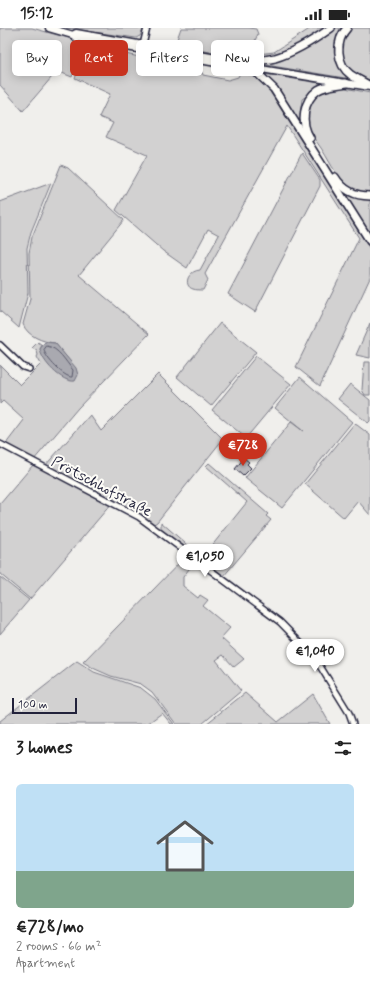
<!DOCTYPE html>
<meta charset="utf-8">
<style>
body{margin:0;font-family:Mynerve,sans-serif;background:#f2f2f2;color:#222;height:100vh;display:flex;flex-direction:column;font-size:15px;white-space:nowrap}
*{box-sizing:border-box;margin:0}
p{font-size:13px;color:#767676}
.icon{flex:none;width:22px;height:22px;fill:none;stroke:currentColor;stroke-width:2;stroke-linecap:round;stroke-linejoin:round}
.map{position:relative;height:696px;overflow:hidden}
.sheet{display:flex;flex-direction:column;background:#fff;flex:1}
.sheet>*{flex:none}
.top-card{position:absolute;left:12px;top:12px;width:346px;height:36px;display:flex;gap:8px}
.scale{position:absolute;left:12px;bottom:10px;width:65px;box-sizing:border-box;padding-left:4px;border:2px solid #22223b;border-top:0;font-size:11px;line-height:14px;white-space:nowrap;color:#22223b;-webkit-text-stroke:3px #fdfcf7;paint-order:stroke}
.price{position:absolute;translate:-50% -34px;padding:0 9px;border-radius:14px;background:#fff;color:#222;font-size:13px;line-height:26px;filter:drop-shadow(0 1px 2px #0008)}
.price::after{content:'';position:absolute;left:50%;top:24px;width:12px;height:9px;margin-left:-6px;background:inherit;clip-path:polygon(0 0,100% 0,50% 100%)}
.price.on{background:#c8321e;color:#fff}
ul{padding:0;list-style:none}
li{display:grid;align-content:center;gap:8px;height:212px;padding:0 16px}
li span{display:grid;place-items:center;height:124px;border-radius:6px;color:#555}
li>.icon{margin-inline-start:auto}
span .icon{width:72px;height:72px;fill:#fffc;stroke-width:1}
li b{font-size:17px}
h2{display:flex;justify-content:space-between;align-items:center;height:48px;padding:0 16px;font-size:17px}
.tag{padding:0 14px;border-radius:6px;background:#fff;box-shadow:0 2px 10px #0003;font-size:14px;line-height:36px}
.tag.on{background:#c8321e;color:#fff}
.status{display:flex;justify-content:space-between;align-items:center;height:28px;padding:0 20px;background:#fff;direction:ltr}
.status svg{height:11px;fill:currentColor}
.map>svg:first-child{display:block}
</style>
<div class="status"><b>15:12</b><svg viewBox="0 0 49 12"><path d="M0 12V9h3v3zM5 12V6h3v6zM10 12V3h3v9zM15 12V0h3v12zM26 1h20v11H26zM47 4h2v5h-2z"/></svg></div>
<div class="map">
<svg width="370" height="696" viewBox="0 0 370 696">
<rect width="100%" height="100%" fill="#f0efec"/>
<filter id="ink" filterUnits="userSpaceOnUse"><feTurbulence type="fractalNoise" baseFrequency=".025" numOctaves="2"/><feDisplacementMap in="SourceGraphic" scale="8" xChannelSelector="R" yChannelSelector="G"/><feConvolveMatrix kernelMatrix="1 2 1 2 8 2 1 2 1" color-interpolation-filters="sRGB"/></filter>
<g filter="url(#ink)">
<g fill="#d2d1d1" stroke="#7a7a86">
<path d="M0 0H32L83 14 72 49 57 43 23 83 0 57Z"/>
<path d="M66 0H144L140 8 136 10Z"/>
<path d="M181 0H249L256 1 258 6 251 21 248 23 222 21 218 25 168 18 172 14H176Z"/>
<path d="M311 0H325C304 16 274 31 248 30 240 30 231 28 223 27L224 24 250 27 274 24Z"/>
<path d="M335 0H343L337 13 347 47 345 50 254 35 306 19Z"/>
<path d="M350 0H370V53C345 48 334 20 350 0Z"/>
<path d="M91 16 97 20 201 42 203 47 228 52 238 49 241 43 256 50 267 59 370 221V250L320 358 296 339 359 210 287 98 205 246 208 252 203 262C200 262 196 262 193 261 183 258 187 243 200 242L219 207 208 201 187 240 163 223 116 182 147 127 106 109 113 95 99 89 110 66 75 50Z"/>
<path d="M263 46 326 56 302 71 300 87 303 101 288 75Z"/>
<path d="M345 60 370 65V164C343 167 333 138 321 120 317 114 312 109 310 102 298 73 320 61 345 60Z"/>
<path d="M302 125 320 152V158L255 284 228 266Z"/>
<path d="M61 137 68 140 124 192 79 247 149 306 78 380 33 433 5 417 24 392 3 373 0 376V337L20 357 41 336 37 329 38 327 37 323 32 320 38 314 42 317 40 321 45 332 53 340 68 331 55 315C43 314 27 308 23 296L30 271 29 225 32 209Z"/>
<path d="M51 155 31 204 27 220 28 265 19 300 0 283V174Z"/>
<path d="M339 158C349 167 357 172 370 170V207Z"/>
<path d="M220 295 256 324 211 378 177 349Z"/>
<path d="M370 295V330L356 327Z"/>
<path d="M256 328 291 356 246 410 212 382Z"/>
<path d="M364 334H370V367H365L362 362Z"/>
<path d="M158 346 223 411 157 494 154 496 113 471 44 439 90 387 101 403Z"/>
<path d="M300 349 352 394 282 480 245 450 291 394 303 403 275 380Z"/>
<path d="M350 356 370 372V393L368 395 338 371Z"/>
<path d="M354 396 357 397 370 407V487L358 473 344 490 305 456Z"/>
<path d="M209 435 268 486 266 488 271 492 223 549 161 502V494L202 530 247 474 206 438Z"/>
<path d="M33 437 112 475 30 571 0 546V476Z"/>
<path d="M187 527 195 533 183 549V558L198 570 200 567 208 572 203 578 230 600 221 610 244 631 234 639 223 627 216 632 241 663 202 696H176L152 664 141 656 111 648 95 641 83 634Z"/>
<path d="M0 549 29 572 0 606Z"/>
<path d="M77 633 94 644 141 660 155 671 174 696H171L162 685 147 696H0V693Z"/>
<path d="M245 665 278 694 313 666 330 696H206Z"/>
</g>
<path fill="#a9a9b0" stroke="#737381" d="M45 314 55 315 76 340 78 347 75 353C62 355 41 333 40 321Z"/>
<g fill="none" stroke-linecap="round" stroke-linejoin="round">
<path stroke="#58586a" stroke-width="1" d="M47 318C59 320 65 333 73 342L72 349C65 350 45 330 44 322Z"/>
</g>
<path fill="#bcbcc0" stroke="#22223b" d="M244 430 249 434 247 436 251 440 243 448 235 441Z"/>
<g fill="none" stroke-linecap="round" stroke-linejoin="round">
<defs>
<g id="minor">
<path d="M143 17 147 0"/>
<path d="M0 317 23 339 29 341"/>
<path d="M0 416 139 489 280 594 315 630 349 685 353 696"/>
</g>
<g id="major">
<path d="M49 0 73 7 76 10 222 36 225 35 370 59"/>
<path d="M73 7 76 5 222 31 225 35"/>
</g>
<g id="highway">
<path d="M347 0C335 13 336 36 351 47 357 51 364 54 370 58"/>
<path d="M238 37C250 32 263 33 275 30 295 24 314 12 331 0"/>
<path d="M251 39 274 61 370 213"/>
<path d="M310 110C300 94 303 73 318 62 326 57 338 57 346 55"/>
<path d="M335 149C343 162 355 168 370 168"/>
</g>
</defs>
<use href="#minor" stroke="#22223b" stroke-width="8"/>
<use href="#major" stroke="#22223b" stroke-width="9"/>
<use href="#highway" stroke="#22223b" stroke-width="10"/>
<use href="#minor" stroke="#fdfcf7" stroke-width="5"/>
<use href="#major" stroke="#fdfcf7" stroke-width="6"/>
<use href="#highway" stroke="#fdfcf7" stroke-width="7"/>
</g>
</g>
<g text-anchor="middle" stroke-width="4" stroke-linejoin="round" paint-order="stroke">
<g font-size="15" fill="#22223b" stroke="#fdfcf7">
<text transform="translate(102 458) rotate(28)" y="5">Prötschhofstraße</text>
</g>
</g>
</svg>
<div class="scale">100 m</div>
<b class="price on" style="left:243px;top:439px">€728</b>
<b class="price" style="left:205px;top:550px">€1,050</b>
<b class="price" style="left:315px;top:645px">€1,040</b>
<div class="top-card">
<a class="tag">Buy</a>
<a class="tag on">Rent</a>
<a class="tag">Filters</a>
<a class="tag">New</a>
</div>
</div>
<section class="sheet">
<h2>3 homes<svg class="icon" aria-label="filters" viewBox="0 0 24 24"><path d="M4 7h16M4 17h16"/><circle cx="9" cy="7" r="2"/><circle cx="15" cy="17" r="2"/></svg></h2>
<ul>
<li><span style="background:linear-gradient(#bfe0f5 70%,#7fa58c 0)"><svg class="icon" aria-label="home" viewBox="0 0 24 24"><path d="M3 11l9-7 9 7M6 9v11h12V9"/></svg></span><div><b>€728/mo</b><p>2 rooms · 66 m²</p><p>Apartment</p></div></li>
</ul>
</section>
